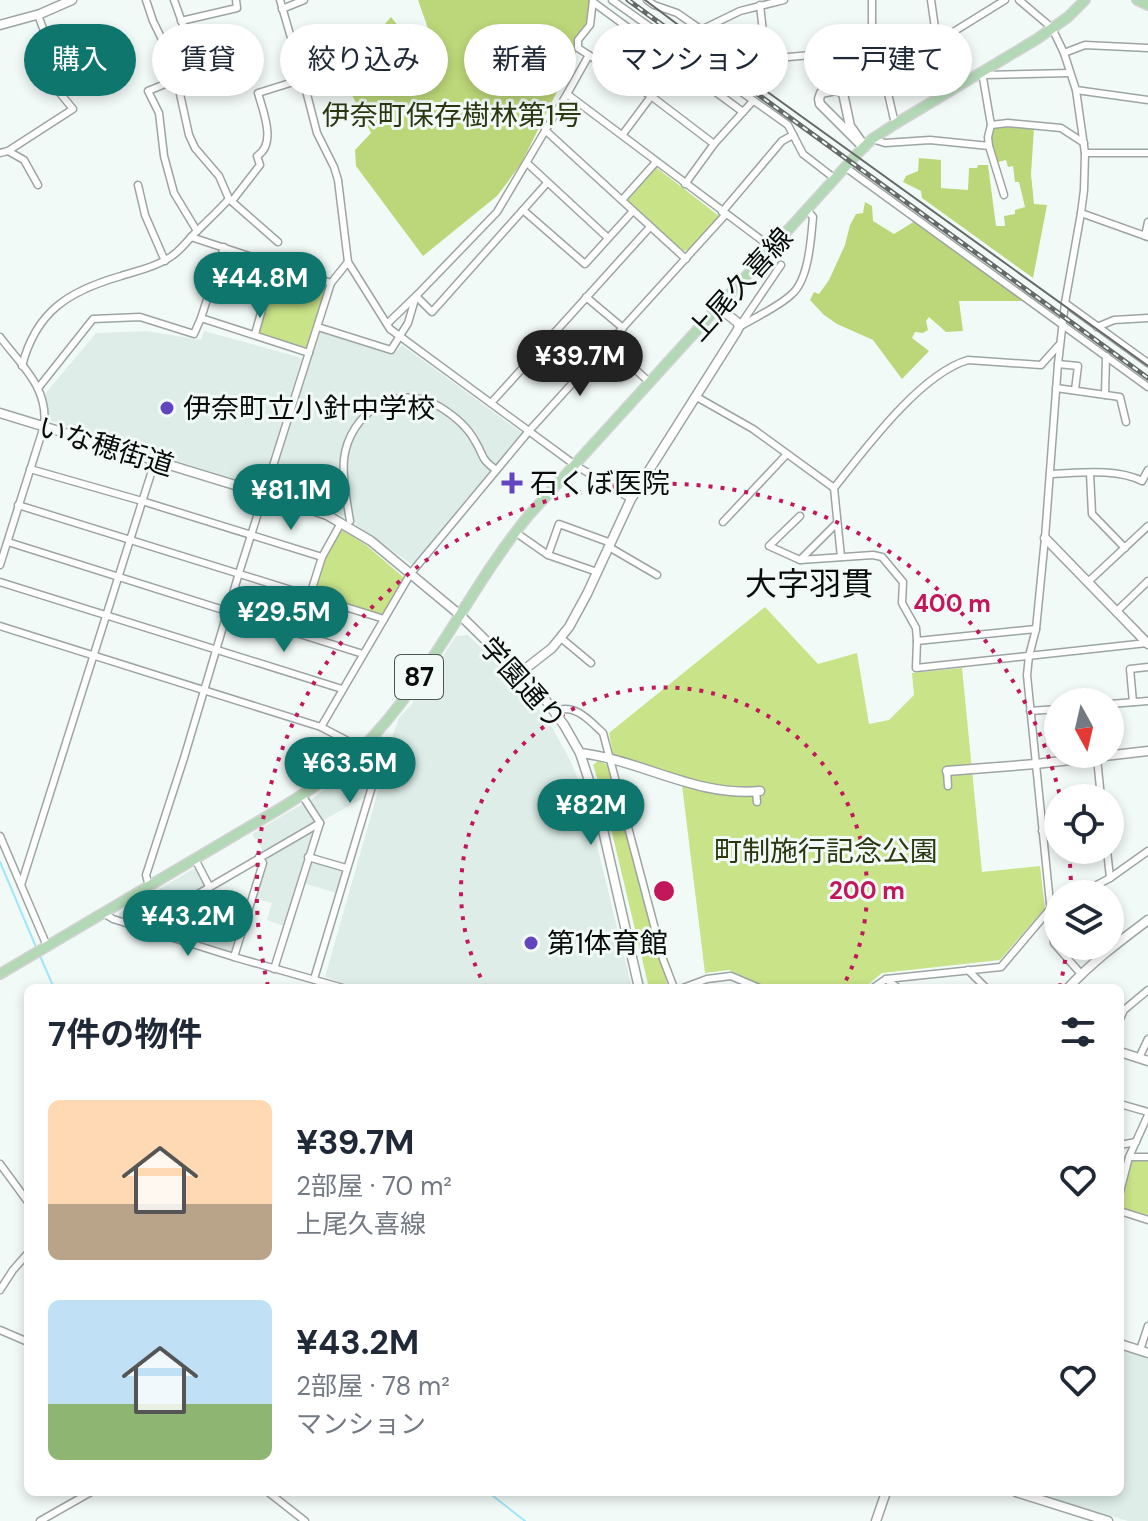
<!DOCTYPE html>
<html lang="ja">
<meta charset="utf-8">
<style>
body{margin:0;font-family:"DM Sans","Noto Sans JP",sans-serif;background:#f6f6f7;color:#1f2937;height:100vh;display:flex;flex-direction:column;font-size:30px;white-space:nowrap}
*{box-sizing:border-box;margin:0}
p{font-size:26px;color:#747a83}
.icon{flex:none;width:44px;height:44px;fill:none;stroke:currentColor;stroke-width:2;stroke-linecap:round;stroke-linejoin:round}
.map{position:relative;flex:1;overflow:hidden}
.details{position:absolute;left:24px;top:984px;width:1100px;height:512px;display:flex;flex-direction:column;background:#fff;border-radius:12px;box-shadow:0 4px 12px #0003}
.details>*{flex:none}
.top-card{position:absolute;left:24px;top:24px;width:1100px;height:72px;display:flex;gap:16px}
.needle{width:52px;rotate:172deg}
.buttons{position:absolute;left:1044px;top:688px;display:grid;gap:16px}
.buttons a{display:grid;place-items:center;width:80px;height:80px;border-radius:50%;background:#fff;box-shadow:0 4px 12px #0003;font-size:40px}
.price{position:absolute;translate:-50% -68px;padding:0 18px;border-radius:28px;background:#0f766e;color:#fff;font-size:26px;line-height:52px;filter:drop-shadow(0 2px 4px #0008)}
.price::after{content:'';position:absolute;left:50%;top:48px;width:24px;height:18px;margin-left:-12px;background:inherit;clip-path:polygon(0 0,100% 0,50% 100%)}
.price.active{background:#222;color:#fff}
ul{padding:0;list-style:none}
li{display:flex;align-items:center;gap:24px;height:200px;padding:0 24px}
li span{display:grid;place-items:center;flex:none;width:224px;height:160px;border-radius:12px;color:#555}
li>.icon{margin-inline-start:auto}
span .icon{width:96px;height:96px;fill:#fffc;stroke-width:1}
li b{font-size:34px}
h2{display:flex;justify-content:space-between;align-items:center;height:96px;padding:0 24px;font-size:34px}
.tag{padding:0 28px;border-radius:36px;background:#fff;box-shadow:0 4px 12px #0003;font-size:28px;line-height:72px}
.tag.active{background:#0f766e;color:#fff}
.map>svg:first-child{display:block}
</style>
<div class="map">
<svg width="1148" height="1521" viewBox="0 0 1148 1521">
<rect width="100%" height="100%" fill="#f2faf7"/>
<g fill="#deede8">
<path d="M147 331 201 340 204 331 302 358 262 488 51 421 44 395 96 333Z"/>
<path d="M322 331 393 355 402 345 522 433 414 564H411L348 519 324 507 271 490 270 488 319 334Z"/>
<path d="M468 635 522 688 548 720 570 760 584 793 632 988H358L325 977 388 756 389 746 399 718 411 705 456 636Z"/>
<path d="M369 752 378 755 365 797 322 821 311 800 342 776Z"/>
<path d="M302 804H306L314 819V822L263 851 252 834Z"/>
<path d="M309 831 313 834 284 926 267 920 272 903 254 898 267 857Z"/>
<path d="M312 861 341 869 343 873 336 893 303 883 309 863Z"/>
<path d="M193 869H196L205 883 204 886 153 916 150 924 147 926 119 917V913Z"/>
<path d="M174 911 197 917 192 937 188 939 155 928 158 920Z"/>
<path d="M202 921 237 932 231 952 198 942 197 939Z"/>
<path d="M1120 1350 1148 1359V1521H1128L1031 1492H1120Z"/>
</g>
<g fill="#c9e388">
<path d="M654 168H657L719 216 688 250 683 251 628 202V200Z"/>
<path d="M279 269 326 284V288L308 348 259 334 258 331 275 271Z"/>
<path d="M340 531H344L366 545 403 577V581L385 613 380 614 315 593 314 590 324 556Z"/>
<path d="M765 607 818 664 857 653 869 724 889 720 914 695 912 673 962 668 982 872 1040 866 1045 908 1000 960 882 973 864 988H767L729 970 705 973 681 777 613 754 609 733Z"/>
<path d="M598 761 608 765 668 988H649L604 799 593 765Z"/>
<path d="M1129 1157H1148V1220L1120 1211V1192Z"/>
</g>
<g fill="#bcd779">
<path d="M418 0H591L590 25 521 164 497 196 423 256 356 166 355 150 371 133 348 87 375 83 363 49 391 17 407 37 430 34Z"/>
<path d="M1009 125 1034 128 1031 174 1034 204 1047 205 1033 278 922 198 921 191 903 182 906 176 918 171 919 158 941 160V188L968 190 969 168H977L978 165H988L996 226H1005L1004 216 1015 214V210L1025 207 1019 182H1015L1013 166 1008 167 1006 160 998 162 990 142 993 127Z"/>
<path d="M865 202 872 206 873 221 894 234 915 221 1019 294 1024 301H959L963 331 946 332 929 317 926 321 928 330 923 333 915 332 912 338 929 351 902 379 873 340 837 324 824 315 810 300 814 292 819 294 829 280 845 245 850 225 856 214 863 213Z"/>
</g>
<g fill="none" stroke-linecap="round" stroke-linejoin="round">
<g stroke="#a0e6fa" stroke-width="2">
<path d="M0 862 36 947"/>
<path d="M40 956 54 988"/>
<path d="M488 1492 525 1521"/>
</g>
<defs>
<g id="street">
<path d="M146 0 153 21 173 62 189 135 195 148 219 176 229 199 278 242"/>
<path d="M280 0 303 79 317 133 334 167 338 180 348 262 390 329 575 465 631 499"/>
<path d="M593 0 590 25 578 40V48L651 96 714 144"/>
<path d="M612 0 788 125 803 154 834 178"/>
<path d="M647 0 654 5 677 13 758 69"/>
<path d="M872 0V23L895 124"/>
<path d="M931 0 937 42"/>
<path d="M1019 0 1052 28 1064 53 1076 90 1085 153 1084 190 1081 213 1065 303 1058 364 1045 538 1036 629 1029 656 1027 675 1054 943 1081 974"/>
<path d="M593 2 743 112"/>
<path d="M760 5 766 59"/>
<path d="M282 9 304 0"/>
<path d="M181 21 237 8 236 0"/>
<path d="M701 30 740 11 784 0"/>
<path d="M164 43 187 36 174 0"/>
<path d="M1064 53 1085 45 1148 48"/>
<path d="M884 73 937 42 1005 0"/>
<path d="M984 75 1070 73"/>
<path d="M177 79 148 91 159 113 164 156 174 193 197 231"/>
<path d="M1076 90 1148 100"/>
<path d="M741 91 766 59 878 49"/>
<path d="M567 94 589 55"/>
<path d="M991 125 1008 123 1061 128 1084 143"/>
<path d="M545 130 686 259"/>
<path d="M623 134 685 51"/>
<path d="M872 139 885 143 930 140 989 146 988 137 991 125 982 72"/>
<path d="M989 146 1004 195"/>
<path d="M8 151 24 160 38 185"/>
<path d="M0 153 8 151 73 109 59 92 44 51 47 39 38 15"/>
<path d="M1085 153H1148"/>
<path d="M527 163 608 238"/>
<path d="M845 167 1148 387"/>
<path d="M685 184 714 144 753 101"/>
<path d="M138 185 145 215 165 261"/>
<path d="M622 200 656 162"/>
<path d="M232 201 260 165 257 156C277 144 263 111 258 93L303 79"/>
<path d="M523 210 547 183"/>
<path d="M722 212 782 141 793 135"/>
<path d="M1081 213 1148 237"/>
<path d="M1145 236 1148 222"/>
<path d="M191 237 331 283"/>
<path d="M586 297 623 328"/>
<path d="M1065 303 1148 363"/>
<path d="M201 318 309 353"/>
<path d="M387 324 416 296 432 312 523 210 585 264 633 211"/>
<path d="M741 324 781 265"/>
<path d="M318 327 391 350 408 323 416 296 497 212 567 94 772 248"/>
<path d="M739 327C754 318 780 306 792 294 809 279 811 238 813 217L807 210"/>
<path d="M1097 327 1114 320 1148 318"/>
<path d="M255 334 275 264"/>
<path d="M0 337C21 365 49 388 44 426L0 565"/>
<path d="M608 344 649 382"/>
<path d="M1058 364 1078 366 1075 390"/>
<path d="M22 366C36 311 69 291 121 276 136 271 153 268 167 259 179 253 185 243 194 234 206 222 218 211 229 199"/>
<path d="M39 387 93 319 140 317 194 334 201 318 224 247"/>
<path d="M1056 388 1120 397 1126 422"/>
<path d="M1105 395 1106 356"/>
<path d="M695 396 753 429 834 488"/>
<path d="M491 403 650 227"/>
<path d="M30 469 142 501 322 557"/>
<path d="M1090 473 1092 514 1125 548"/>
<path d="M1050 474C1079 473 1116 468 1142 481L1148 470"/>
<path d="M18 505 384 619"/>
<path d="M800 516 769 546 800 560 873 555 882 557 903 582 902 603 916 628 917 641"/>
<path d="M350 521C347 502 342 479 344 459 349 414 397 380 440 407 453 415 467 426 475 441 485 457 479 457 496 470"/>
<path d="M723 522 787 454"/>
<path d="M515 532 548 555"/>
<path d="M8 542 363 654"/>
<path d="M609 547 657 575"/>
<path d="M841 557 834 488C865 449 920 374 968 360L1041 365 1058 346"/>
<path d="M800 560 837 523"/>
<path d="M597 572 548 555 559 524 611 543"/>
<path d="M1089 581 1148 526"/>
<path d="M0 582 342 689"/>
<path d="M310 595 322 557 341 523"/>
<path d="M1117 611 1148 581"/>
<path d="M0 626 321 727 361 748"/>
<path d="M1036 629 917 641 916 668 1147 643"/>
<path d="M561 638 591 663"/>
<path d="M1133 702 1130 669 1148 667"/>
<path d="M1110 704 1148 701"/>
<path d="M555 711C575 703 589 720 603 733L663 959 674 988"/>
<path d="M1030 711 1058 709"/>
<path d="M321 727 411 573 529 431 726 214"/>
<path d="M1097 758 1101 798"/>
<path d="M947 771 948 786"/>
<path d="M756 791 757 802"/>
<path d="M302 795 320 823"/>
<path d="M1042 831 1058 828"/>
<path d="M0 836 47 946"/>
<path d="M1107 850 1110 878"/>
<path d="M308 857 346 868"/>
<path d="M21 885 155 461"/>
<path d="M149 886 146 875 184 758 239 573 331 283 348 262"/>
<path d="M1080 894 1110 878 1148 851"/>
<path d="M103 913 113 919 234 957 343 988"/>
<path d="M151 931 155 919 320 823"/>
<path d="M193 944 209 886 195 859"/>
<path d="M234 957 263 863 259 857"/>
<path d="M274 969 320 823"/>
<path d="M968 970 986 988"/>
<path d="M314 979 383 750 381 743 374 735"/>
<path d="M886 979 898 988"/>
<path d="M683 988 707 979 731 976 759 988"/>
<path d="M873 988 886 979 1001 967 1050 909 1058 905"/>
<path d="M1120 1019 1124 1010 1148 990"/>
<path d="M1139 1058 1148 1039"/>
<path d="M1120 1104 1148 1112"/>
<path d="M1120 1145 1136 1142"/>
<path d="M1129 1157H1148"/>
<path d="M0 1164 28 1202"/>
<path d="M1120 1192 1129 1157 1148 1115"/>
<path d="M1120 1211 1148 1220"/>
<path d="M0 1290 13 1270 28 1253"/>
<path d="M0 1330 28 1342"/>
<path d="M1140 1350 1148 1326"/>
<path d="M268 1492 305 1521"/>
<path d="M40 1521 91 1492"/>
</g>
<g id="secondary">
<path d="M0 25 40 14 72 0"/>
<path d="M836 90 843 93 850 126 865 147 859 143 820 104 819 99 821 93Z"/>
<path d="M0 413 264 494 327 515 371 541 460 615 544 698 564 725 580 753 598 808 639 988"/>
<path d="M1045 538 1148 644"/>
<path d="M520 673 552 648 569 627 587 594 631 499 737 331 739 327 737 322 718 307"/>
<path d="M580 753C642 760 695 797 760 791"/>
<path d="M947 771 1036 764 1148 751"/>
<path d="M1068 988C1092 962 1120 941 1148 920"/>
<path d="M1120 1052 1148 1061"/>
<path d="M1120 1344 1148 1353"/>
<path d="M1016 1492 1108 1521"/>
<path d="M876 1521 886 1492"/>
</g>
<g id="primary">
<path d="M1137 0 1148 5"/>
<path d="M0 974 281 808C309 791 336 773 360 750 429 682 468 589 529 515L858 153 872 139 895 124 1037 39 1068 17 1085 0"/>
</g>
</defs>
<use href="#street" stroke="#9da5a2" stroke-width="9"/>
<use href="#secondary" stroke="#9da5a2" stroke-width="11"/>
<use href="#primary" stroke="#d3d3d3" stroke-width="12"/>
<use href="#street" stroke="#fff" stroke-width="6"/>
<use href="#secondary" stroke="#fff" stroke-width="8"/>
<use href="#primary" stroke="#b3d8b5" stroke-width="9"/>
<path stroke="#656a68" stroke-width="2" d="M645 0 769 93 1148 366"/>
<defs>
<path id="rail" d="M628 0 1148 378"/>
</defs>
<use href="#rail" stroke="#656a68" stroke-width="5"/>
<use href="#rail" stroke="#f2faf7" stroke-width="2" stroke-dasharray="6" stroke-linecap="butt"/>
</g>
<g fill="none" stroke="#c2185b" stroke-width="4" stroke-dasharray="4 8">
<path d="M486 988A203 203 0 1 1 842 988"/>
<path d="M1067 948A407 407 0 0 1 1060 986M268 986A407 407 0 1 1 1060 796M1069 852A407 407 0 0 1 1071 891"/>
</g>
<g fill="#6346bf" stroke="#f2faf7" stroke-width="3">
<circle cx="167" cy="408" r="8"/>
<path d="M508 471h8v8h8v8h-8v8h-8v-8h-8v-8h8z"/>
<circle cx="531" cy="943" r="8"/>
</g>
<g text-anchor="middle" stroke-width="6" stroke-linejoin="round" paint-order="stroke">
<rect fill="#f2faf7" stroke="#4f5352" stroke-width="2" x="395" y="655" width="48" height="44" rx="6"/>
<g font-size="26" font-weight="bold" fill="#090c0b">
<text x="419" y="686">87</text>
</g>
<g font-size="28" fill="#2c360f" stroke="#f2faf7">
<text x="452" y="125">伊奈町保存樹林第1号</text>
<text x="826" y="861">町制施行記念公園</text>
</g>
<g font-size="28" fill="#090c0b" stroke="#f2faf7">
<text transform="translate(740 284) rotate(-48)" y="10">上尾久喜線</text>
<text transform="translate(106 446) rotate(17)" y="10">いな穂街道</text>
<text transform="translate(523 683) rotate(48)" y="10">学園通り</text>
</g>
<g font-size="28" fill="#090c0b" stroke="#f2faf7" text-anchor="start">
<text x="183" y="418">伊奈町立小針中学校</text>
<text x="530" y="493">石くぼ医院</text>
<text x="547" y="953">第1体育館</text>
</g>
<g font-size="32" fill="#090c0b" stroke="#f2faf7">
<text x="809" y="595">大字羽貫</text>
</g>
</g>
<circle cx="664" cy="891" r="12" fill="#c2185b" stroke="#f2faf7" stroke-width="4"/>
<g font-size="24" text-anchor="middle" font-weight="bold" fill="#c2185b" stroke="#f2faf7" stroke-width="6" stroke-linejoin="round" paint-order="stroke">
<text x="952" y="612">400 m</text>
<text x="867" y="899">200 m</text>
</g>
</svg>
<div class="buttons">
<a><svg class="needle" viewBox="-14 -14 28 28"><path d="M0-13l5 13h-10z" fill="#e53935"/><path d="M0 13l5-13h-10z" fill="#747a83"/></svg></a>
<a><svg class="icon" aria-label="locate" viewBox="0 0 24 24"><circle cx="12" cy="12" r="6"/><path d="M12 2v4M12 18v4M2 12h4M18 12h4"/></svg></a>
<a><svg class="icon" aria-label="layers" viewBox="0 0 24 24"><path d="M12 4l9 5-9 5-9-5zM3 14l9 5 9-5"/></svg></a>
</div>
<b class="price" style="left:260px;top:320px">¥44.8M</b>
<b class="price active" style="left:580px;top:398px">¥39.7M</b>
<b class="price" style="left:291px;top:532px">¥81.1M</b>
<b class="price" style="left:284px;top:654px">¥29.5M</b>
<b class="price" style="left:350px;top:805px">¥63.5M</b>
<b class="price" style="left:591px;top:847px">¥82M</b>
<b class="price" style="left:188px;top:958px">¥43.2M</b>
<div class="top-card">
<a class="tag active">購入</a>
<a class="tag">賃貸</a>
<a class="tag">絞り込み</a>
<a class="tag">新着</a>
<a class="tag">マンション</a>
<a class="tag">一戸建て</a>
</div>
<section class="details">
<h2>7件の物件<svg class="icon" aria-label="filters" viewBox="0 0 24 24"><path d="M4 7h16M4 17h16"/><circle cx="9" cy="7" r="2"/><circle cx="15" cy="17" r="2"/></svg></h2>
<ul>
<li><span style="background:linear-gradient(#ffd9b3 65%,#b9a48a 0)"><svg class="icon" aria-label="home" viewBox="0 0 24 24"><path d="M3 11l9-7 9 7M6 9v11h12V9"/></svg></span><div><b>¥39.7M</b><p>2部屋 · 70 m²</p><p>上尾久喜線</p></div><svg class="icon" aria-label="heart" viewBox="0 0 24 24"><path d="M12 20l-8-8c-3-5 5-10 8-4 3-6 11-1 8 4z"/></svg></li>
<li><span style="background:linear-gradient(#bfe0f5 65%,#8fb573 0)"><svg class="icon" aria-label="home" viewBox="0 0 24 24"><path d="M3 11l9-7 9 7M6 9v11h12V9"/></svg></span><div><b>¥43.2M</b><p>2部屋 · 78 m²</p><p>マンション</p></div><svg class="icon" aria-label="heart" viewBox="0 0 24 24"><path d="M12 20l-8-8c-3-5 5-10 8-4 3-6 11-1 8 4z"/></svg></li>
</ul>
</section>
</div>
